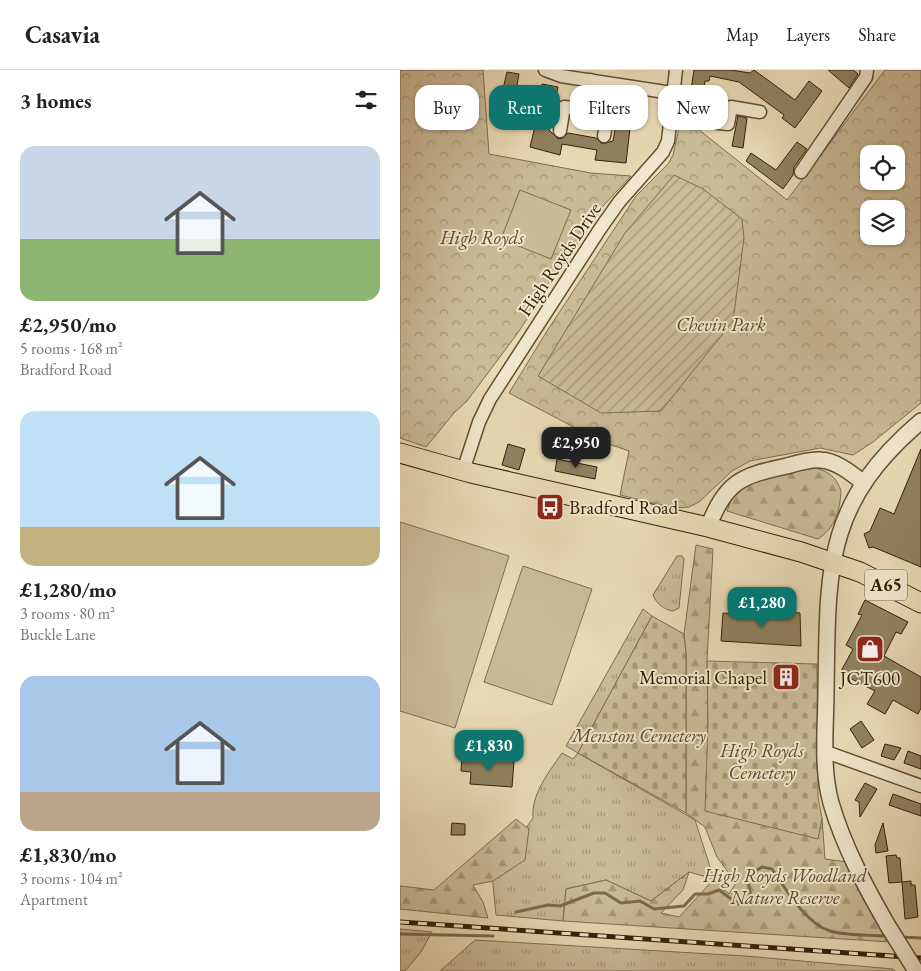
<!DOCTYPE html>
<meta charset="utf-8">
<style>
body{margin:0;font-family:"EB Garamond",serif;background:#f2f2f2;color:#222;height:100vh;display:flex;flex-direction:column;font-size:19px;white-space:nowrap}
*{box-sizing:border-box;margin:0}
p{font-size:16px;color:#767676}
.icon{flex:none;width:28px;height:28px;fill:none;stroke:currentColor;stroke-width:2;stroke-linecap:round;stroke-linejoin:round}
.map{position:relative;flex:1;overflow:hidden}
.drawer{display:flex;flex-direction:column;background:#fff;width:400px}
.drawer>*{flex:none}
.hud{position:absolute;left:15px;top:15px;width:430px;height:45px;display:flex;gap:10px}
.buttons{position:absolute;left:460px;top:75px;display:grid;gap:10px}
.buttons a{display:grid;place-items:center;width:45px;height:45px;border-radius:10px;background:#fff;box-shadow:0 1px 4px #0004;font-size:25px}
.price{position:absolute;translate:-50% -42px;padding:0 11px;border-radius:10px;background:#0f766e;color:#fff;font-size:16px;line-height:32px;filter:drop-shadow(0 1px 2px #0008)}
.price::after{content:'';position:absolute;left:50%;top:30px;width:15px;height:11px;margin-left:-8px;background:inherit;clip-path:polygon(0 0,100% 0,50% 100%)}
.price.on{background:#222;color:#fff}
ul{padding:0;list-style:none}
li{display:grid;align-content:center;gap:10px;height:265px;padding:0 20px}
li span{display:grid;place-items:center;height:155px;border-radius:15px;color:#555}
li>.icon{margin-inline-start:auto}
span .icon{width:90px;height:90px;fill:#fffc;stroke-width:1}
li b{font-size:21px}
h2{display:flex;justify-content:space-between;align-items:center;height:60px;padding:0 20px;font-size:21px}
.chip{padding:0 18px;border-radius:15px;background:#fff;box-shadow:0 1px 4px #0004;font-size:18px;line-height:45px}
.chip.on{background:#0f766e;color:#fff}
header{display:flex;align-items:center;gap:30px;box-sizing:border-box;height:70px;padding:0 25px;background:#fff;border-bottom:1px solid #e0e0e0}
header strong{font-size:24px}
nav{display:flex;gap:28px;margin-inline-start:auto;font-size:18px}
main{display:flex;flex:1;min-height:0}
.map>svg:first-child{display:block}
</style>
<header>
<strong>Casavia</strong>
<nav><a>Map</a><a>Layers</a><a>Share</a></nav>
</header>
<main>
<section class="drawer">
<h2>3 homes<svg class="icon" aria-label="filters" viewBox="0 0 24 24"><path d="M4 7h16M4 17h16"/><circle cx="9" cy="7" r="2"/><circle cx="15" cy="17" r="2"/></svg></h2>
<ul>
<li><span style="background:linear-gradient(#c9d6e8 60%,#8fb573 0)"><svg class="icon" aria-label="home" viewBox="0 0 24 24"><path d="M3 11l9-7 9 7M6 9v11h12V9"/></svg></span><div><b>£2,950/mo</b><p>5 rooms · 168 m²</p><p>Bradford Road</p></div></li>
<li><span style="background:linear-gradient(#bfe0f5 75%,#c2b280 0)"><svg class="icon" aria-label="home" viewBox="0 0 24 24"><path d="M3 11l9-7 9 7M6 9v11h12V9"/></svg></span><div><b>£1,280/mo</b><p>3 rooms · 80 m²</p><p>Buckle Lane</p></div></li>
<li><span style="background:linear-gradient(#a9c7e8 75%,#b9a48a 0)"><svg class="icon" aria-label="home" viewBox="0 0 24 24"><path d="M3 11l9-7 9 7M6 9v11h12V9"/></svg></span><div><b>£1,830/mo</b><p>3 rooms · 104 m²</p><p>Apartment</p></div></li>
</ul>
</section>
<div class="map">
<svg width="521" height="901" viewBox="0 0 521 901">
<defs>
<pattern id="grass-tufts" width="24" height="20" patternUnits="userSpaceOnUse" patternTransform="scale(1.25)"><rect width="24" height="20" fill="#caba96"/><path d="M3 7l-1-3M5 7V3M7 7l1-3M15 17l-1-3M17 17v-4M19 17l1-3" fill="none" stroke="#a59778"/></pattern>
<pattern id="forest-firs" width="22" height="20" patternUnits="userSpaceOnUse" patternTransform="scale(1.25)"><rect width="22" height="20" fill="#caba96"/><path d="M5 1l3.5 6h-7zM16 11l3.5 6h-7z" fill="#a59778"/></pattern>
<pattern id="cemetery-stones" width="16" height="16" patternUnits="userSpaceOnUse" patternTransform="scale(1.25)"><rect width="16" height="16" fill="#caba96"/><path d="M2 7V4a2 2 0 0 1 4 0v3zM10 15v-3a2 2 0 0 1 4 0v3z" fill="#a59778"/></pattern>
<pattern id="park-crowns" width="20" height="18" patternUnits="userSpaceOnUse" patternTransform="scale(1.25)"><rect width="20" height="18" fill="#caba96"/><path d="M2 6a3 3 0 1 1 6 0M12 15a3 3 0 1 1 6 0" fill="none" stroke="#a59778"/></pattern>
<pattern id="garden-furrows" width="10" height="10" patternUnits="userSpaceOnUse" patternTransform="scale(1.25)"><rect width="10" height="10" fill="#caba96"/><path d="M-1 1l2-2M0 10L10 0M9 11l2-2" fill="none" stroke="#a59778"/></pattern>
</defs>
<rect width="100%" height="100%" fill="#e9dab4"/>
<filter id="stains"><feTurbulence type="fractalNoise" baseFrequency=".004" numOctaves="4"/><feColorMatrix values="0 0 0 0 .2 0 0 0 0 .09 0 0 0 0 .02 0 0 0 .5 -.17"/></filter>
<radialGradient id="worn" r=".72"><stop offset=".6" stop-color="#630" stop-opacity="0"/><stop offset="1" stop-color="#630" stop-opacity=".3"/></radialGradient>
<g fill="url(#grass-tufts)" stroke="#7e6d4e">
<path d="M277 486H282L284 489 279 538 273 541C264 540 256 533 253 525Z"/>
<path d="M243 539 252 546 178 683 295 750 314 809 289 802 251 831 206 810 166 819 163 851 96 845 92 805 133 748C131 724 149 702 162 683L173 689 178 683 166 676Z"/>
<path d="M0 859 32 862 21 882 5 901H0Z"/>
<path d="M75 870 345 886 493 899 495 901H40Z"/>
</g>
<g fill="url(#forest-firs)" stroke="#7e6d4e">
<path d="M415 398C429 401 437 408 441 421 440 441 435 458 418 469L327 441C330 433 332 426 338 420 351 408 398 401 415 398Z"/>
<path d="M296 475 313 479 307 591 308 655 418 769 422 748 425 789 447 792 490 872 163 851 166 819 206 810 251 831 289 802 283 820 261 843 279 847 314 809 329 824 336 813 317 787 305 757 286 743V584L284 564Z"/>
<path d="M116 749 129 759 125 790 93 811 73 815 83 832 88 848 0 839V816L34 820Z"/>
</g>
<g fill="url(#cemetery-stones)" stroke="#7e6d4e">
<path d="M252 546 284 564 286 584V743L178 683Z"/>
<path d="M307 591 417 594 418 727 422 748 418 769 305 741 308 655Z"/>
</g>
<g fill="url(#park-crowns)" stroke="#7e6d4e" fill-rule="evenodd">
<path d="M0 0H83L89 84 191 103 231 106 202 137 117 264 67 331 54 343 26 377 0 368Z"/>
<path d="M485 0H521V333L473 372 453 385 420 378 350 391 332 401 299 432 289 437 274 438 220 425 229 381 200 371 109 323 147 261 236 126 268 94 273 85 279 58 298 59 387 130ZM469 84H496V111H469ZM469 139H496V166H469Z"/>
</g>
<path fill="url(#garden-furrows)" stroke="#7e6d4e" d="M274 105 303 119 342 149 344 168 333 251 261 341 201 343 138 306 225 163Z"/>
<g fill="#caba96" stroke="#7e6d4e">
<path d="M120 120 171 140 151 189 101 169Z"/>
<path d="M0 452 109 486 55 658 0 641Z"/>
<path d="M123 496 192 519 152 635 84 612Z"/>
</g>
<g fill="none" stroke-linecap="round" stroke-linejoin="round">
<g stroke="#7b6a4b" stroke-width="3">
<path d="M350 830C352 821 346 815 349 805L362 797 372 799C385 818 406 854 430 861 448 866 470 865 489 866"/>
<path d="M116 842 148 835 160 836 194 823H205L221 833 240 831 254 839 284 836 295 824H308L319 820 338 834"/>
<path d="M0 864 93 866"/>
<path d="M500 867 521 868"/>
</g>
</g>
<g fill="#918160" stroke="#322006">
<path d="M294 0H331L350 3 354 0 395 30 409 11 422 21 395 58 382 48 384 45 339 12 310 6 309 11H305L302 29 324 33 322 43 288 40Z"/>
<path d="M428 0H453L458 4 449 18Z"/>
<path d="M107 2 119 4 116 21 103 19Z"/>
<path d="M142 14 158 17 149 60 158 69 163 68 168 63 196 68 202 74 213 71 218 42 215 38 217 28 233 31 226 93 195 90 197 80 162 74 160 85 130 77 139 40 114 35 116 25 139 29Z"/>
<path d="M338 46 347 48 343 78 332 76Z"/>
<path d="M397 72 407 79 394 97 393 105 383 119 346 91 351 83 376 100Z"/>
<path d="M108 374 125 379 119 400 102 395Z"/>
<path d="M521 379V497L473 477 469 478 464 464 470 461 480 438 494 444Z"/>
<path d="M157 389 197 397 195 409 155 401Z"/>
<path d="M465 530 508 552 501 564 496 562 484 586 521 607V638L518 644 493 630 485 644 467 634 475 621 440 603 453 579 446 575 462 545 458 544Z"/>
<path d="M384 542 400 543 401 576 321 571 323 543 383 547Z"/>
<path d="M381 601H391V618H380Z"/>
<path d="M461 651 474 670 462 678 450 659Z"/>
<path d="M485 674 501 678 494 690 481 686Z"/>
<path d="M508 681 521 686V699L504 693Z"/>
<path d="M62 687 114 691 112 717 70 714 71 702 61 701Z"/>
<path d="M465 713 477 719 460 747 459 732 455 730Z"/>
<path d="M493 724 521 734V746L489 735Z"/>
<path d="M52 753 65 754V765H51Z"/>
<path d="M483 753 488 781 476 783 475 775Z"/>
<path d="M496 785 497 788H500L502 812 511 811V815H515L518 847 505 849 502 812 489 813 486 786Z"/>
</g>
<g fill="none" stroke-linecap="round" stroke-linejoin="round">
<defs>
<g id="minor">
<path d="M145 0 161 6 272 23"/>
<path d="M190 10 185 39 208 42 204 66"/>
<path d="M271 48 328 54 331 37 360 42"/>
<path d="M160 61 164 37 185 39"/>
<path d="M401 102 466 7 467 0"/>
<path d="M63 401 79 352 90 329 200 159 219 132 263 82 268 71 276 0"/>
<path d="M426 682 521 716"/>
</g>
<g id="tertiary">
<path d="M308 457C327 411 340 406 387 396 397 393 410 389 421 390 437 391 452 404 464 413"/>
<path d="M488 856C465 816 444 777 431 733 421 697 426 656 426 620 428 501 423 434 521 351"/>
</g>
<path id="primary" d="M0 383 71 403 308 457 401 482 460 502 521 533"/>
</defs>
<use href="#minor" stroke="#604e32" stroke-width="15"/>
<use href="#tertiary" stroke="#604e32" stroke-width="18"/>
<use href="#primary" stroke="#322006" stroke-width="21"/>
<use href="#minor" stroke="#f1e7ce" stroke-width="12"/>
<use href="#tertiary" stroke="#f1e7ce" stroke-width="15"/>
<use href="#primary" stroke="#e9dab4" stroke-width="19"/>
<defs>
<path id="rail" d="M0 852 521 888"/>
</defs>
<use href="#rail" stroke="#322006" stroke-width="5"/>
<use href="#rail" stroke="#f1e7ce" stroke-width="3" stroke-dasharray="9" stroke-linecap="butt"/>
<defs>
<path id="tertiary-bridge" d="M488 856 516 901"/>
</defs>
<use href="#tertiary-bridge" stroke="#604e32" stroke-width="18" stroke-linecap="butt"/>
<use href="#tertiary-bridge" stroke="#f1e7ce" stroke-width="15"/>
</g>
<defs>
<symbol id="bus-square" viewBox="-11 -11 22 22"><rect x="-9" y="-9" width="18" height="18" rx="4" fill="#8f2418" stroke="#f1e7ce"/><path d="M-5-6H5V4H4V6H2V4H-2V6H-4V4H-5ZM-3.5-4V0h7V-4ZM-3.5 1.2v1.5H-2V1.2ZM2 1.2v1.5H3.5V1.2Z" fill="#fff"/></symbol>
<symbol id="shop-square" viewBox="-11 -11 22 22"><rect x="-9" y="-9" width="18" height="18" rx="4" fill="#8f2418" stroke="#f1e7ce"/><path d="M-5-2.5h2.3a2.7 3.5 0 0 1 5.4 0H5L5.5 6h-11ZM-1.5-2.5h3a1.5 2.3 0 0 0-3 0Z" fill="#fff"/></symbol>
<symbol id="building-square" viewBox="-11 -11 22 22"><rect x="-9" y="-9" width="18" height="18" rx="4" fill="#8f2418" stroke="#f1e7ce"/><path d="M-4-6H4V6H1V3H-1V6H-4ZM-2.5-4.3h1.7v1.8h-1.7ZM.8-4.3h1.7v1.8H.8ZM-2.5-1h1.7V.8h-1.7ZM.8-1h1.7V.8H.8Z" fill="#fff"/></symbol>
</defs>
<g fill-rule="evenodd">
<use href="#bus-square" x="134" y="421" width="32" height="32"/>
<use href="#shop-square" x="454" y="563" width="32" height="32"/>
<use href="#building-square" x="370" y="591" width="32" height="32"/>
</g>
<g text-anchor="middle" stroke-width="4" stroke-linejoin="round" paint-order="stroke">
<rect fill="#f1e7ce" stroke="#6b5c42" stroke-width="1" x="465" y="499.5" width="42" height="31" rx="4"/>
<g font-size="18" font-weight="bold" fill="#322006">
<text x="486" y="521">A65</text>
</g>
<g font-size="19" font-style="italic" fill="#58462a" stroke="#f1e7ce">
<text x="82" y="174">High Royds</text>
<text x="321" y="261">Chevin Park</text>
<text x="239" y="672">Menston Cemetery</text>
<text x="362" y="687">High Royds<tspan x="362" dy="22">Cemetery</tspan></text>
<text x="385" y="812">High Royds Woodland<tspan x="385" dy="22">Nature Reserve</tspan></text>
</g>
<g font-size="19" fill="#322006" stroke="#f1e7ce">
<text transform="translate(159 189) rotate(-56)" y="7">High Royds Drive</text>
</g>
<g font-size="19" fill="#322006" stroke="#f1e7ce" text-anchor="start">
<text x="169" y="444">Bradford Road</text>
<text x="367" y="614" text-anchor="end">Memorial Chapel</text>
<text x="470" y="615" text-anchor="middle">JCT600</text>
</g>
</g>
<rect width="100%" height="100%" filter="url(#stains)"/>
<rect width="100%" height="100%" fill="url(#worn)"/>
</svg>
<div class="buttons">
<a><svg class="icon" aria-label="locate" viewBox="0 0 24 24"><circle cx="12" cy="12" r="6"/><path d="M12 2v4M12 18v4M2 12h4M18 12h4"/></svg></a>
<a><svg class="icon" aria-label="layers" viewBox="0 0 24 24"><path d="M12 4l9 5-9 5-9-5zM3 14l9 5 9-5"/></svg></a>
</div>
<b class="price on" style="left:176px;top:399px">£2,950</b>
<b class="price" style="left:362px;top:559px">£1,280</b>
<b class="price" style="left:89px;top:702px">£1,830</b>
<div class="hud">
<a class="chip">Buy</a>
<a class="chip on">Rent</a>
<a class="chip">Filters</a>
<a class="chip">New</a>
</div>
</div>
</main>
